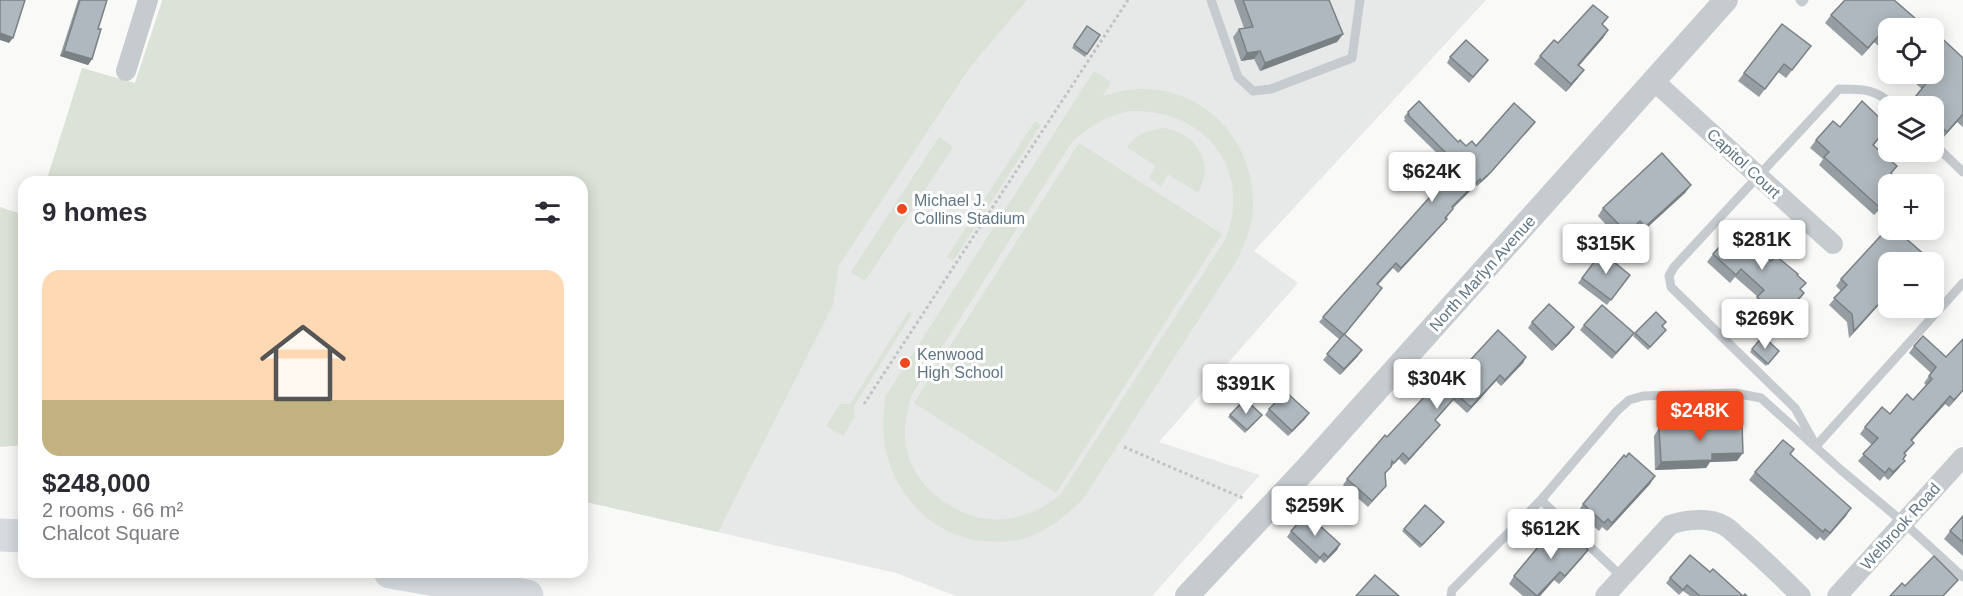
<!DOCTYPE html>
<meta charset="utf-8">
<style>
body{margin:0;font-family:Arial,sans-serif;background:#f2f2f3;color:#2b2b33;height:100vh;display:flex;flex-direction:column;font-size:22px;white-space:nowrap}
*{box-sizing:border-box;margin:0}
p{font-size:20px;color:#7c7c81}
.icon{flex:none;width:33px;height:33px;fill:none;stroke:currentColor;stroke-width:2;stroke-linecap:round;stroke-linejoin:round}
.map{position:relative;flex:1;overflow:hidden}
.side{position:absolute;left:18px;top:176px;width:570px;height:402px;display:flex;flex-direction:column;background:#fff;border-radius:18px;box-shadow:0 3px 15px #0003}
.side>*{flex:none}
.controls{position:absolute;left:1878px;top:18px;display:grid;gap:12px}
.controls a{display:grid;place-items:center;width:66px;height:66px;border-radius:12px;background:#fff;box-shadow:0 3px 15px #0003;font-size:30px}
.price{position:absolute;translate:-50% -51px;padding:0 14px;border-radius:6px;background:#fff;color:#222;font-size:20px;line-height:39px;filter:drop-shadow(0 2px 3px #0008)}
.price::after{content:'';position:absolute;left:50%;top:36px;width:18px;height:14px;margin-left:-9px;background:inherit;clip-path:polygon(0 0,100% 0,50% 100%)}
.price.current{background:#f3471d;color:#fff}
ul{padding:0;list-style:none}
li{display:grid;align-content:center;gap:12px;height:318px;padding:0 24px}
li span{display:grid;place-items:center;height:186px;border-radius:18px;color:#555}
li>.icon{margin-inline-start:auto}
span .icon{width:108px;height:108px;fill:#fffc;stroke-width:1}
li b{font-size:26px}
h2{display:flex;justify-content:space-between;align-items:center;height:72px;padding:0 24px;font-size:26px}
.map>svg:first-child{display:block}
</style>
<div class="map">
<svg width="1963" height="596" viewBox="0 0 1963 596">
<rect width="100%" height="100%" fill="#f9f9f7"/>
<path fill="#e7e8e8" d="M162 0H1486L1254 251 1298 283 1159 442 1260 475 1152 596H956L896 573 582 501V182H99L135 83Z"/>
<g fill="#dbe2d7" fill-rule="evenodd">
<path d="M163 0H1027L970 67 839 265 833 305 718 532 582 501V182H46L82 68 135 83Z"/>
<path d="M1094 71 1111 82 1103 96C1115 93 1127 89 1139 89 1209 87 1261 149 1252 217 1250 232 1243 246 1237 260L1083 499C1066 516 1046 532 1022 539 1008 543 990 542 976 540 930 532 898 497 886 452 882 435 884 415 885 397ZM1130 111C1203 108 1253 167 1226 238L1061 494C1024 525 980 529 940 499 925 488 914 473 908 455 902 437 906 414 911 396L1071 143C1089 126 1106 116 1130 111Z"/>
<path d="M1035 121 1041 125 953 261 947 257Z"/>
<path d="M1164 128C1197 134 1215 162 1198 193L1168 174 1161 186 1149 178 1156 166 1127 147C1137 134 1148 130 1164 128Z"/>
<path d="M939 137 953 147 865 281 851 272Z"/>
<path d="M1079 143 1222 234 1056 493 914 403Z"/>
<path d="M0 207 24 215V445L0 447Z"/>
<path d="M909 311 912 314 854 406 855 416 843 436 826 426 840 404H850Z"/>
</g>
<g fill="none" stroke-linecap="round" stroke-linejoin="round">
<g stroke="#c0c3c5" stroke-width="3" stroke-dasharray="3 3" stroke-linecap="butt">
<path d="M864 404 1128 0"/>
<path d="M1124 447 1245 499"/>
</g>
<g stroke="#c6cbcf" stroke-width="9">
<path d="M1211 0 1238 77 1253 91 1271 89 1352 58 1360 0"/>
<path d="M1800 0 1802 2 1804 0"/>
<path d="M1894 106C1876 89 1864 89 1839 89L1674 267 1669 276 1671 287 1795 408 1816 446 1963 283"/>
<path d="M1934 144 1963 172"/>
<path d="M1541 500 1622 577"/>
<path d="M1451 596 1452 590 1541 500 1616 412 1629 400 1643 396 1735 393 1761 398 1841 470 1903 522 1963 577"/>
</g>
<g stroke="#c6cbcf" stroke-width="20">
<path d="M126 71 148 0"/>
<path d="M1654 81 1833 244"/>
<path d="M1605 596 1670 525C1687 519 1709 517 1725 526 1732 530 1737 537 1743 541 1763 559 1782 577 1801 596"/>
<path d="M1837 596 1963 457"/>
</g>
<path stroke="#c6cbcf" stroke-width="24" d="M1187 596 1307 468 1726 0"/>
<g stroke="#d6dbdf" stroke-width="33">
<path d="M0 535 24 536"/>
<path d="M390 572 527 596"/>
</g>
</g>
<g fill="#969ea3">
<path d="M78 0H107L98 29 92 59 88 65 60 56Z"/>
<path d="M1234 0H1329L1343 34 1337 42 1260 71 1254 59 1241 61 1233 37 1239 29 1244 28Z"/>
<path d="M1831 15 1913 18 1923 25 1930 28H1888V55L1874 42 1862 56 1825 23Z"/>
<path d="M1608 17 1602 25 1608 30 1603 38 1579 66 1578 78 1566 92 1534 64 1540 56 1558 43Z"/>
<path d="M1087 26 1100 35 1085 57 1072 48Z"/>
<path d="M1811 46 1786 78 1778 72 1759 97 1738 81 1744 73Z"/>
<path d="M1450 57 1488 60 1469 83 1447 63Z"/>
<path d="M1963 58V127L1957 122 1941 140 1934 134V106H1908L1922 89 1915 83 1917 81 1909 74H1934Z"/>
<path d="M1408 112 1466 146H1476L1535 122 1487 177 1477 186 1476 185 1453 208 1443 224 1398 273 1393 268 1378 285V294L1345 334 1358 356 1340 375 1323 360 1340 340 1319 322 1449 176 1444 171 1449 165 1404 121 1405 119 1404 117Z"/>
<path d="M1840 127 1883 134 1874 145 1892 174 1888 184V199L1874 215 1819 165 1823 159 1810 148 1816 140Z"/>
<path d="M1691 185 1685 193 1639 235 1634 229 1621 241 1598 216 1603 208Z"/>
<path d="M1888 228V230H1896L1941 269 1934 279V262H1888V290L1881 298 1882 300 1877 307 1849 338 1847 322 1829 305 1841 291 1836 286 1841 279Z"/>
<path d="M1752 233 1747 239 1771 261 1797 275 1801 290 1804 293 1798 301 1775 326 1752 305 1758 297 1735 277 1730 283 1707 262 1713 254Z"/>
<path d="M1604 249 1614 262 1630 275 1607 305 1578 283Z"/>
<path d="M1922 308H1931L1927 312Z"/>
<path d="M1532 322 1570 333 1552 351 1528 328Z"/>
<path d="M1584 325 1630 339 1612 359 1580 330Z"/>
<path d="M1662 327 1664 333 1648 350 1633 336 1635 333Z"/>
<path d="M1963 339V391L1949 407 1945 404 1911 441 1914 443 1905 454 1899 468 1888 480 1884 476 1880 481 1858 461 1872 445 1860 434 1865 427 1913 400 1926 385 1924 383 1931 373 1909 353 1914 346 1946 357Z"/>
<path d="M1752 349 1779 351 1766 366 1750 352Z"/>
<path d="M1526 357 1523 363 1501 386 1496 381 1467 413 1453 400 1435 420 1440 425 1436 430 1405 465 1399 459 1390 468 1385 474 1386 486 1368 507 1343 485 1347 479 1436 385 1435 384 1439 379 1462 369Z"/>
<path d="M1269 409 1309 413 1305 419 1288 436 1265 415Z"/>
<path d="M1230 415H1262L1245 433 1228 417Z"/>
<path d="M1659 428 1737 461 1710 462 1706 468 1655 470 1654 436Z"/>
<path d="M1790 454 1846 516 1824 541 1820 537 1817 540 1749 480 1755 472Z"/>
<path d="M1655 476 1650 484 1607 531 1602 527 1599 531 1578 512 1583 504Z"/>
<path d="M1963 516V556L1944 539 1950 531Z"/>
<path d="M1442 525 1420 548 1402 531 1404 529Z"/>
<path d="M1291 531 1340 544 1337 550 1324 563 1320 559 1316 564 1287 537Z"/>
<path d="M1588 550 1582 558 1559 584 1554 580 1540 596H1523L1509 584 1514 576Z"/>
<path d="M1710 572 1743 596H1747H1690L1683 591 1679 595 1666 583 1670 578Z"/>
</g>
<g fill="#7a8185">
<path d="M1608 30 1603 38 1572 73 1578 65Z"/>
<path d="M0 33 13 38 9 43 0 40Z"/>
<path d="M1343 34 1337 42 1260 71 1265 63Z"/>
<path d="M1880 34 1874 42 1862 56 1868 48Z"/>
<path d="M64 51 92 59 88 65 60 56Z"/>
<path d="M1260 51 1254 59 1241 61 1247 53Z"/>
<path d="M1584 70 1578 78 1566 92 1571 84Z"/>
<path d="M1963 114 1957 122 1941 140 1947 132Z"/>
<path d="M1535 122 1487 177 1477 186 1481 181Z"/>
<path d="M1480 179 1476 185 1448 213 1452 207Z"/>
<path d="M1691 185 1685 193 1639 235 1645 227Z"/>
<path d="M1888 197V199L1874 215 1879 207Z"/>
<path d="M1447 219 1443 224 1398 273 1401 268Z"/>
<path d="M1640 221 1634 229 1621 241 1627 233Z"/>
<path d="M1804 293 1798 301 1775 326 1781 318Z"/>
<path d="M1882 300 1877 307 1849 338 1854 331Z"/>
<path d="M1574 327 1570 333 1552 351 1556 346Z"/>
<path d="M1362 350 1358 356 1340 375 1344 369Z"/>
<path d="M1526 357 1523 363 1501 386 1505 380Z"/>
<path d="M1500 375 1496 381 1467 413 1471 407Z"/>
<path d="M1963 390V391L1949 407 1954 400Z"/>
<path d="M1950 396 1945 404 1906 447 1911 440Z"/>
<path d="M1309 413 1305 419 1288 436 1292 431Z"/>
<path d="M1440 425 1436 430 1405 465 1409 459Z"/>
<path d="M1743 453 1737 461 1710 462 1706 468 1655 470 1661 462 1712 454Z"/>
<path d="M1905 461 1899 468 1888 480 1893 472Z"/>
<path d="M1655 476 1650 484 1607 531 1612 523Z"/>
<path d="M1851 508 1846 516 1824 541 1830 533Z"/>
<path d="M1340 544 1337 550 1324 563 1328 557Z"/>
<path d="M1588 550 1582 558 1559 584 1565 576Z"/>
<path d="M1560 572 1554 580 1540 596H1538Z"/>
</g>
<g fill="#afb8be" stroke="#7a8185" stroke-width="1.5">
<path d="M0 0H25L13 38 0 33Z"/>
<path d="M80 0H107L98 29H101L92 59 64 51Z"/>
<path d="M1243 0H1329L1343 34 1265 63 1260 51 1247 53 1239 29 1253 27Z"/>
<path d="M1845 0H1894L1923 25 1925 23 1930 28H1888V41L1880 34 1868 48 1831 15Z"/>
<path d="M1593 5 1608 17 1602 24 1608 30 1578 65 1584 70 1571 84 1540 56 1554 40 1558 43Z"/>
<path d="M1782 24 1811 46 1792 70 1784 64 1765 89 1744 73Z"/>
<path d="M1087 26 1100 35 1087 54 1074 45Z"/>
<path d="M1934 31 1963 58V114L1947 132 1934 120V106H1918L1912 101 1928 81 1921 75 1922 74H1934Z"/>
<path d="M1466 40 1488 60 1473 77 1450 57Z"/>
<path d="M1419 101 1458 142 1460 140 1466 146 1472 141 1476 146 1514 103 1535 122 1491 172 1481 181 1480 179 1452 207 1453 209 1445 218 1447 219 1401 268 1396 263 1377 284 1382 288 1344 335 1323 317 1453 171 1448 166 1453 160 1408 115 1409 114 1408 112Z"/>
<path d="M1862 101 1888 126 1873 145 1897 166 1891 173 1901 183 1900 184H1888V197L1879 207 1824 157 1829 152 1816 140 1833 121 1840 127Z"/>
<path d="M1662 153 1691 185 1645 227 1640 221 1627 233 1603 208Z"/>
<path d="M1741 223 1752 233 1746 238 1771 261 1776 256 1798 274 1797 275 1806 283 1800 289 1804 293 1781 318 1757 297 1764 290 1741 269 1736 275 1713 254Z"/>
<path d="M1888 228V230H1896L1941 269 1934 278V262H1888V289L1880 298 1882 300 1854 331 1852 314 1834 298 1847 285 1841 279Z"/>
<path d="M1604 249 1616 259 1614 262 1630 275 1611 300 1582 278Z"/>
<path d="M1934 287 1941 294 1934 303Z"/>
<path d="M1549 304 1574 327 1556 346 1532 322Z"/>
<path d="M1602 305 1634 333 1616 353 1584 325Z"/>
<path d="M1656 312 1666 322 1662 326 1666 330 1650 347 1635 333Z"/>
<path d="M1498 330 1526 357 1505 380 1500 375 1471 407 1457 395 1435 420 1440 425 1409 459 1403 453 1394 463 1392 461 1391 467 1385 473 1386 486 1372 501 1347 479 1385 435 1387 437 1440 380 1439 379 1454 362 1462 369Z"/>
<path d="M1344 334 1362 350 1344 369 1327 354Z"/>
<path d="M1763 336 1779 351 1768 364 1752 349Z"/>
<path d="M1923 336 1946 357 1963 339V390L1954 400 1950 396 1911 440 1914 443 1904 453 1906 455 1903 459 1905 461 1893 472 1889 468 1885 473 1863 454 1878 438 1865 427 1882 407 1890 414 1907 394 1913 400 1932 379 1929 376 1936 367 1914 346Z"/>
<path d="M1286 392 1309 413 1292 431 1269 409Z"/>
<path d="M1245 399 1262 415 1247 430 1230 415Z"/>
<path d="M1742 424 1743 453 1712 454V460L1661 462 1659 428Z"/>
<path d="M1783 440 1794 449 1790 454 1851 508 1830 533 1825 529 1823 532 1755 472Z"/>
<path d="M1629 453 1655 476 1612 523 1608 519 1604 523 1583 504 1624 455 1626 457Z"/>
<path d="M1425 505 1444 522 1422 545 1404 529Z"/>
<path d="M1307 514 1340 544 1328 557 1324 553 1320 558 1291 531Z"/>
<path d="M1963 516V542L1950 531Z"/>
<path d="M1558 523 1584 545 1588 550 1565 576 1560 572 1537 596 1514 576Z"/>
<path d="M1690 555 1710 572 1713 569 1743 596 1745 594 1747 596H1700L1687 585 1683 590 1670 578Z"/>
<path d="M1934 556 1958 580 1943 596H1890L1902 583 1905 586Z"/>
<path d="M1375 575 1399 596H1356Z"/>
</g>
<g fill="#f3471d" stroke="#fff" stroke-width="2">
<circle cx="902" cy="209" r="6"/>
<circle cx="905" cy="363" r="6"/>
</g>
<g text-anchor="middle" stroke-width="6" stroke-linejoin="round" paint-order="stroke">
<g font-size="16" fill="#617684" stroke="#fff">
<text transform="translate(1744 163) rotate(43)" y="6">Capitol Court</text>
<text transform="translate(1482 273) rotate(-48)" y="6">North Marlyn Avenue</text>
<text transform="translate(1900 526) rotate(-48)" y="6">Welbrook Road</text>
</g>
<g font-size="16" fill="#617684" stroke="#fff" text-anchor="start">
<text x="914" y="206">Michael J.<tspan x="914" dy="18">Collins Stadium</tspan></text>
<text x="917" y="360">Kenwood<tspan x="917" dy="18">High School</tspan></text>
</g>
</g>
</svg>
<div class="controls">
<a><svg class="icon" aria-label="locate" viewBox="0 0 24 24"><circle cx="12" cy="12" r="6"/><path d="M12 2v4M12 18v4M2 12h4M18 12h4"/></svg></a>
<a><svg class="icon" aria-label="layers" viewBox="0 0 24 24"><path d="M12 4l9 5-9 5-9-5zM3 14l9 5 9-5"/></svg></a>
<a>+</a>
<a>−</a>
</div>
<b class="price" style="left:1432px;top:203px">$624K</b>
<b class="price" style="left:1762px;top:271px">$281K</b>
<b class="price" style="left:1606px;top:275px">$315K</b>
<b class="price" style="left:1765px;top:350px">$269K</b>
<b class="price" style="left:1437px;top:410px">$304K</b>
<b class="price" style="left:1246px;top:415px">$391K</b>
<b class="price current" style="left:1700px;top:442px">$248K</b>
<b class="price" style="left:1315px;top:537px">$259K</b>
<b class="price" style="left:1551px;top:560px">$612K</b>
<section class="side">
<h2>9 homes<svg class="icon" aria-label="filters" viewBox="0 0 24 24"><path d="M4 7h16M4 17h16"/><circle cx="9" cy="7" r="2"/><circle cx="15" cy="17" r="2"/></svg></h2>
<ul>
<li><span style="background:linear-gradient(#ffd9b3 70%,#c2b280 0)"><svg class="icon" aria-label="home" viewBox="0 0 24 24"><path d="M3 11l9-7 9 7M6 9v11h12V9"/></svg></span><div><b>$248,000</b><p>2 rooms · 66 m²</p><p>Chalcot Square</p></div></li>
</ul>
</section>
</div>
